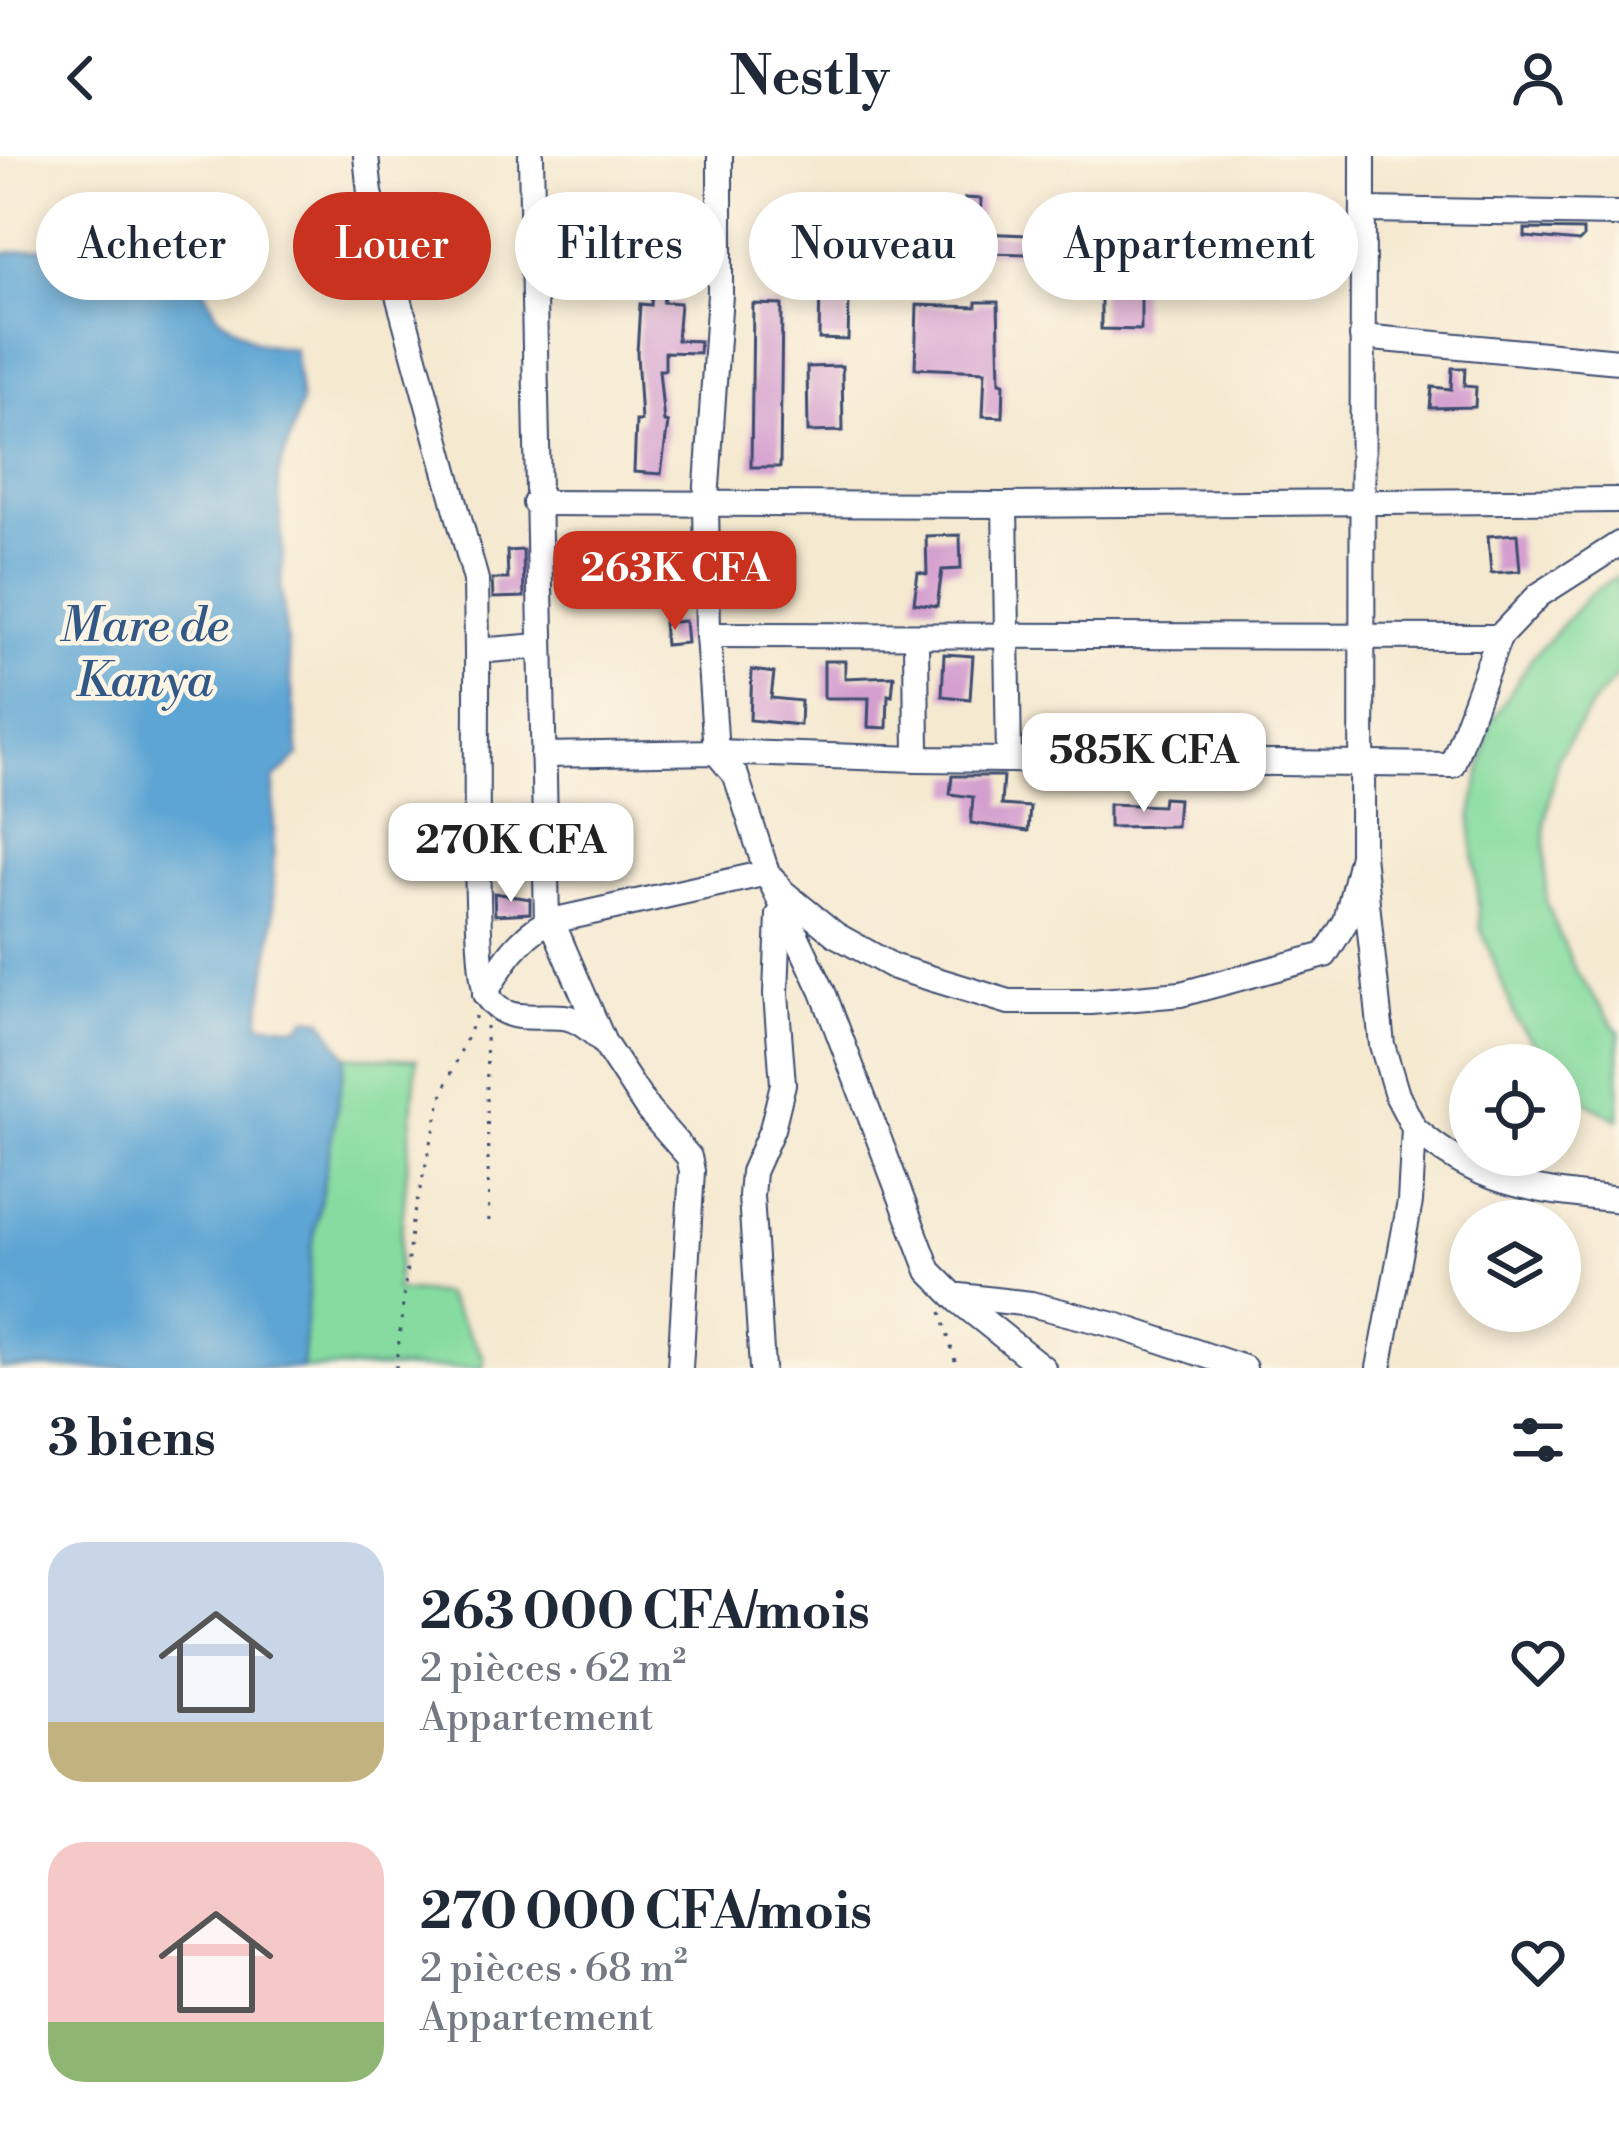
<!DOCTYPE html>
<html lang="fr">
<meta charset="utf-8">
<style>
body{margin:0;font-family:"Libre Bodoni",serif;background:#f6f6f7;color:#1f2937;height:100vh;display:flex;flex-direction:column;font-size:45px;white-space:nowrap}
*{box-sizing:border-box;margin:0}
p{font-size:39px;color:#747a83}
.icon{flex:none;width:66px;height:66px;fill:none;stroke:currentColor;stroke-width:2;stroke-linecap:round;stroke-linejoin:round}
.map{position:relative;height:1212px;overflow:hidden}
.panel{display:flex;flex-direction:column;background:#fff;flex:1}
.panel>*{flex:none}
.banner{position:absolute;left:36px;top:36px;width:1548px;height:108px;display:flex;gap:24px}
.buttons{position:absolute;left:1449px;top:888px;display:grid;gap:24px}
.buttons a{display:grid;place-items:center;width:132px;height:132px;border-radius:50%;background:#fff;box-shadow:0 6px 18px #0003;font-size:60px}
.price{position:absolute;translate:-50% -102px;padding:0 27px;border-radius:24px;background:#fff;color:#222;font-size:39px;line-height:78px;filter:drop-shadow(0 3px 6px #0008)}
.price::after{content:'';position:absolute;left:50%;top:72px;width:36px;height:27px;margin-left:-18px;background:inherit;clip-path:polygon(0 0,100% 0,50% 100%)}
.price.on{background:#c8321e;color:#fff}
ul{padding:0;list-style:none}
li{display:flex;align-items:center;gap:36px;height:300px;padding:0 48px}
li span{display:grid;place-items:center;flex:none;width:336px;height:240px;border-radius:36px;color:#555}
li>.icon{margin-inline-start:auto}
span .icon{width:144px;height:144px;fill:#fffc;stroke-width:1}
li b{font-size:51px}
h2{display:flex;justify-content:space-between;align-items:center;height:144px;padding:0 48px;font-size:51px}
.pill{padding:0 42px;border-radius:54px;background:#fff;box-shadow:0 6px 18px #0003;font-size:42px;line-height:108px}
.pill.on{background:#c8321e;color:#fff}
header{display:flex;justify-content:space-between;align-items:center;height:156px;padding:0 48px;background:#fff;font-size:54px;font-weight:700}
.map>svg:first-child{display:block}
</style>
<header><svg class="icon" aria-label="back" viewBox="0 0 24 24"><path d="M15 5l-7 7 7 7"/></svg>Nestly<svg class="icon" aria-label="person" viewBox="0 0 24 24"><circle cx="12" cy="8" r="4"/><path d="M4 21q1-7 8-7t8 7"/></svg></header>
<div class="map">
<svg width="1619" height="1212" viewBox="0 0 1619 1212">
<rect width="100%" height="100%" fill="#fcf5e5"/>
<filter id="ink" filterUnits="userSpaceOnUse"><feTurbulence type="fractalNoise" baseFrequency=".00833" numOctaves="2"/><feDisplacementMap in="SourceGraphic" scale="24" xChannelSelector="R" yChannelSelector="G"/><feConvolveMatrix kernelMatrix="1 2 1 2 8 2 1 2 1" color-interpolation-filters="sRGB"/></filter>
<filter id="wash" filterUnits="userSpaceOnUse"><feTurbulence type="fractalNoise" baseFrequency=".004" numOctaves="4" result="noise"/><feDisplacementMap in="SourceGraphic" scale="48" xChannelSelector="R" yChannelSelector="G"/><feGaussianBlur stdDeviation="2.7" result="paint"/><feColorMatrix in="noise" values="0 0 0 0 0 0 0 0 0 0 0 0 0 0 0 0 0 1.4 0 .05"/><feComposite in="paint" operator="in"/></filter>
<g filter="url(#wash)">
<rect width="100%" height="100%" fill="#f5e9d0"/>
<g fill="#86dca0" stroke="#50867f" stroke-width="3">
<path d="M1619 419V518L1597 542 1558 601 1545 666 1546 747 1575 814 1619 876V964C1596 952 1563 938 1560 909H1552L1517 866 1480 770 1471 664 1490 568 1532 502 1591 437Z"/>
<path d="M346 900 417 903 396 1134 444 1138 484 1201 483 1212H302L312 1091Z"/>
</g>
<path fill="#5da5d4" stroke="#3c6a99" stroke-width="3" d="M80 86 154 97 198 120 217 158 255 186 294 193 301 247 278 321 283 399 281 431 299 600 274 623 273 773 259 867 298 871 308 861 322 863 346 900 312 1091 302 1212H0V98Z"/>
<g id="blocks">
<g fill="#d49fcf">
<path d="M965 42 981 43 980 77 1027 79 1026 98 986 97V92L966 91Z"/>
<path d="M607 61 669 62V106H643V88L606 87Z"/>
<path d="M1525 73 1583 74V82L1579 86 1525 81Z"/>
<path d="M588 89H606L605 112 568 110 569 92 588 94Z"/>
<path d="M839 111 840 143H849L848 184 819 183 820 125H816L815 113Z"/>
<path d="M1101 132 1141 133V174L1101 173Z"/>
<path d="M652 140 664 141 663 146 680 147 677 184 700 185 699 197 665 196V214H659L664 266 668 267 661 318 634 316 636 265H641L637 197 640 148 651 149Z"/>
<path d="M976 146H998L1000 226 1004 227 1003 261 983 260 985 215 915 212 917 149 976 151Z"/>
<path d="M753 148 782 149 780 311H751Z"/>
<path d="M842 210 843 275 808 276 807 211Z"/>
<path d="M1452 212H1465L1464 230 1476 231 1475 251 1430 252 1432 231 1451 233Z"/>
<path d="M1517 378 1520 415 1491 417 1488 380Z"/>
<path d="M960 379 961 413 942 414 937 450 914 447 918 416 927 418 926 380Z"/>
<path d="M523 394 524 441 493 442 492 423H508L507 395Z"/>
<path d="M685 465 687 487 665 489 663 467Z"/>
<path d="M944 498 973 500 970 543 942 540Z"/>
<path d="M824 505H845V522L894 520 892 540 888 539 887 572 868 571 869 542H824Z"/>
<path d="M752 514 774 517 771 542 801 545 800 569 750 564Z"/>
<path d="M952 620H1003L1001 649 1030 651 1028 675 971 667 973 641 950 638Z"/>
<path d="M1163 642 1178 643 1176 670 1109 671V648L1162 650Z"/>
<path d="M494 737 530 743V757L495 759Z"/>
</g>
</g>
</g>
<g filter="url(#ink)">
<use href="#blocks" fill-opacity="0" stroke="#3c4b6f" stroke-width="3"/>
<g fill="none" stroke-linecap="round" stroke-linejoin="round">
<defs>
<g id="minor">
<path d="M366 0 370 37 476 424 477 495 539 490"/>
<path d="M531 0 547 766 556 775 604 887 648 954 689 1001 692 1015 680 1212"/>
<path d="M720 0V138L706 345 708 479 716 596 736 620 767 717 783 736 836 779 894 811 1009 846H1091L1181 838 1325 799 1346 765 1362 699"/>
<path d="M1363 0 1362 699 1382 889 1397 939 1414 972 1410 1046 1379 1212"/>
<path d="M1363 54 1619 58"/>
<path d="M1362 181 1619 205"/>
<path d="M535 347 1005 349 1619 344"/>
<path d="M1005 349 1009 604"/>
<path d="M708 479 1499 481"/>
<path d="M916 480 917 603"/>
<path d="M477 495C478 542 472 820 488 842 508 869 536 858 564 861 579 863 592 875 602 885"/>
<path d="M543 599 716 596 917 603 1452 609 1499 481 1539 439 1619 388"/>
<path d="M485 838C501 809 517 783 547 766L767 717 823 836 929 1115 959 1145 1043 1212"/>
<path d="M1414 972C1480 1031 1535 1034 1619 1044"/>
<path d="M960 1140 1031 1148 1118 1170 1244 1212"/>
<path d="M762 1212 751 1040 753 1016 772 973 783 928 776 838 779 759"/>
</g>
</defs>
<use href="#minor" stroke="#3c4b6f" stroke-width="28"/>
<g stroke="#3c4b6f" stroke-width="3" stroke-dasharray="3 9" stroke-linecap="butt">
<path d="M486 870 489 1072"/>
<path d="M941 1156 957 1212"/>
<path d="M396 1212 412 1066 443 937 477 857"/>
</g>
<use href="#minor" stroke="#fff" stroke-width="24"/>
</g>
</g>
<g text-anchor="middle" stroke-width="9" stroke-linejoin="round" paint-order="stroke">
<g font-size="48" font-style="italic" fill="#325887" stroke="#fcf5e5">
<text x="144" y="485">Mare de<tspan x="144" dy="55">Kanya</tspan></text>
</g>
</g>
</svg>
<div class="buttons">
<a><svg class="icon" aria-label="locate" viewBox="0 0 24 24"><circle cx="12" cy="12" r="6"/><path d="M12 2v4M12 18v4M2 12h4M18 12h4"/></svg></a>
<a><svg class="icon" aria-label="layers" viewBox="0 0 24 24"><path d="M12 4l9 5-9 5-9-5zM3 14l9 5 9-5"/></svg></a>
</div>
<b class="price on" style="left:675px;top:477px">263K CFA</b>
<b class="price" style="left:1144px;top:659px">585K CFA</b>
<b class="price" style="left:511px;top:749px">270K CFA</b>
<div class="banner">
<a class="pill">Acheter</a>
<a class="pill on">Louer</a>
<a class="pill">Filtres</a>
<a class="pill">Nouveau</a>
<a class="pill">Appartement</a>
</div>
</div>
<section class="panel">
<h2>3 biens<svg class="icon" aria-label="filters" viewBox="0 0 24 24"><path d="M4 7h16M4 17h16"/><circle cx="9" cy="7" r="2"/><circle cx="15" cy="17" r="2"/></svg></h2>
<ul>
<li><span style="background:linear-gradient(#c9d6e8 75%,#c2b280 0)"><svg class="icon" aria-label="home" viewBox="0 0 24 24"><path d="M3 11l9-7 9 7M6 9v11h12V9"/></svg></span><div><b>263 000 CFA/mois</b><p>2 pièces · 62 m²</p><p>Appartement</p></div><svg class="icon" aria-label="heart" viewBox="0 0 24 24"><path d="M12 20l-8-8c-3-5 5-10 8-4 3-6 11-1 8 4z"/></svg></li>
<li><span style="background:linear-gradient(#f6c9c9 75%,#8fb573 0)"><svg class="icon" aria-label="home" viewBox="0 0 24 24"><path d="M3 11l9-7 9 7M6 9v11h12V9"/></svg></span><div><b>270 000 CFA/mois</b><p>2 pièces · 68 m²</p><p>Appartement</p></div><svg class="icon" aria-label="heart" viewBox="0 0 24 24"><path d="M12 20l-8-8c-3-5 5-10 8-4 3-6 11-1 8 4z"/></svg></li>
</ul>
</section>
